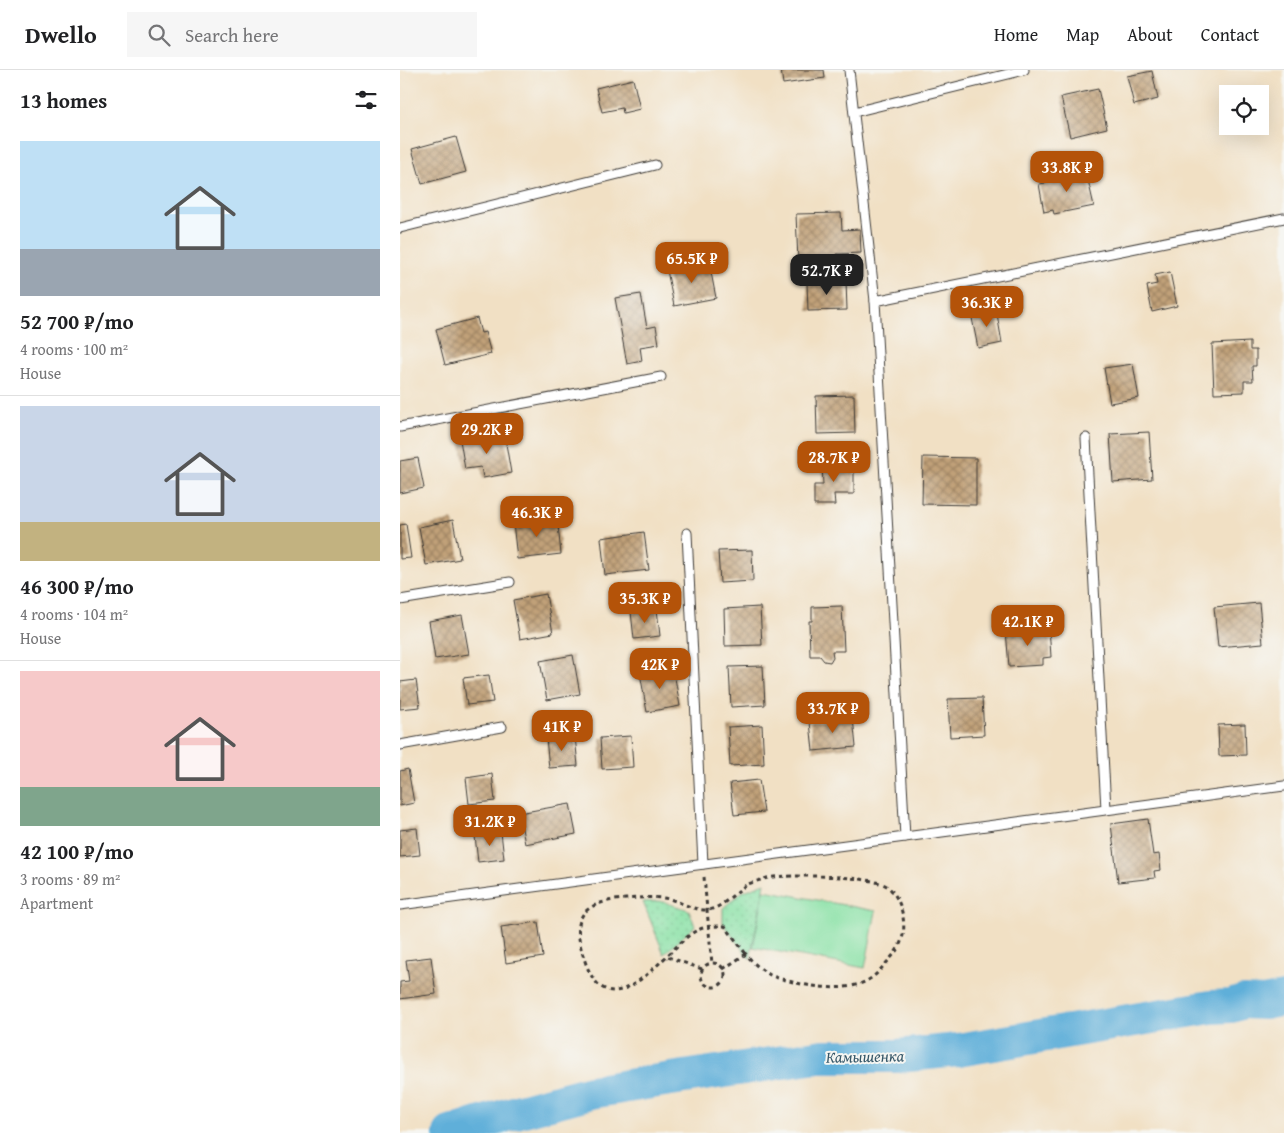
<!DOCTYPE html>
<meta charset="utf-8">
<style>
body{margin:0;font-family:"Gentium Book Plus",serif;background:#f6f6f6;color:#202124;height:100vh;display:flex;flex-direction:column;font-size:19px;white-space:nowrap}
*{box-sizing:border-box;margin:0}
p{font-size:16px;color:#757577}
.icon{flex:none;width:28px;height:28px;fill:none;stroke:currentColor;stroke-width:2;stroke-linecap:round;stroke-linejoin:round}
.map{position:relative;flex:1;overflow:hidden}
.drawer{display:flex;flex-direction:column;background:#fff;width:400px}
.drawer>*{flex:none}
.buttons{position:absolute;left:819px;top:15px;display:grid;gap:10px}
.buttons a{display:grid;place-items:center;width:50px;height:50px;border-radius:0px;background:#fff;box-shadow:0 5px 20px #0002;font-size:25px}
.price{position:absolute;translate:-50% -42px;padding:0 11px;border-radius:10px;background:#b45309;color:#fff;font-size:16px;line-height:32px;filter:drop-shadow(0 1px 2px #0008)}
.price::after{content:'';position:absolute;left:50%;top:30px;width:15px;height:11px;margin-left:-8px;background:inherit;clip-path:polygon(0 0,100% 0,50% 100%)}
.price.current{background:#222;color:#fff}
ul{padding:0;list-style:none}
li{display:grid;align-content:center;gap:10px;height:265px;padding:0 20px}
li+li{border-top:1px solid #e0e0e0}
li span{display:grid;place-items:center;height:155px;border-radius:0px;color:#555}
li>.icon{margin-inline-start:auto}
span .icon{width:90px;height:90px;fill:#fffc;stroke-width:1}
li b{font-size:21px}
h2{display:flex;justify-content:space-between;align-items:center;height:60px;padding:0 20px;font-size:21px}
header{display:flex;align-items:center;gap:30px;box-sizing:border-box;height:70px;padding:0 25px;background:#fff;border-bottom:1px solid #e0e0e0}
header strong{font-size:24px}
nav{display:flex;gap:28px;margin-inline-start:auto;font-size:18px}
.search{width:350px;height:45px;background:#f6f6f6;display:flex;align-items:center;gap:12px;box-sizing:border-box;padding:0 18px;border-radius:0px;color:#757577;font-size:19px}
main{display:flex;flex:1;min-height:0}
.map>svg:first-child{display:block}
</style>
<header>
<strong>Dwello</strong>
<div class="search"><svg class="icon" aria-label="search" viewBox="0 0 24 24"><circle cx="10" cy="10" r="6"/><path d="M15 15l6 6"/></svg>Search here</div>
<nav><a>Home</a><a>Map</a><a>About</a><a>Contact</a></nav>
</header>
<main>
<section class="drawer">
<h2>13 homes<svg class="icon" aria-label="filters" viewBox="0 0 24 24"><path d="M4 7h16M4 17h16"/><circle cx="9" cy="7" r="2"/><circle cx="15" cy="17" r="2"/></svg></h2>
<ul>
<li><span style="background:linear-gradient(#bfe0f5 70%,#9aa5b1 0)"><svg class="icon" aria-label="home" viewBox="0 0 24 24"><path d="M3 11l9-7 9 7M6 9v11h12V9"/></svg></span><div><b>52 700 ₽/mo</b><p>4 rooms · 100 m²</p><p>House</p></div></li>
<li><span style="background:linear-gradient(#c9d6e8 75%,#c2b280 0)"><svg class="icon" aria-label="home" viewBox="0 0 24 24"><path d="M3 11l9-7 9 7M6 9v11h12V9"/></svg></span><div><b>46 300 ₽/mo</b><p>4 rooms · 104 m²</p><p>House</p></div></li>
<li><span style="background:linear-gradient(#f6c9c9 75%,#7fa58c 0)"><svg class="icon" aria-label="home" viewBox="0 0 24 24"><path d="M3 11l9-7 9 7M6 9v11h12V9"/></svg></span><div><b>42 100 ₽/mo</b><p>3 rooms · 89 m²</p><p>Apartment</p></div></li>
</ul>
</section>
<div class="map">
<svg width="884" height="1063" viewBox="0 0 884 1063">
<defs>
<pattern id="grass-dots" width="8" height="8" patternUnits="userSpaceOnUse" patternTransform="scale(1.25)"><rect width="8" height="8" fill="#88e1a5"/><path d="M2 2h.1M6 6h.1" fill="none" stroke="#75c08d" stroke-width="1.8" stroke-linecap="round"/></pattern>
<pattern id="building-cross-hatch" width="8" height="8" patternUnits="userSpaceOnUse" patternTransform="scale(1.25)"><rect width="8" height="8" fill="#c1a179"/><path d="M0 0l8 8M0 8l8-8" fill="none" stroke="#9c8262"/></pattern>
</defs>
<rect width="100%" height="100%" fill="#f6f6f2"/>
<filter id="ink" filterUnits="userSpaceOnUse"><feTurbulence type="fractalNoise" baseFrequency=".02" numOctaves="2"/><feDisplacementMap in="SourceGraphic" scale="10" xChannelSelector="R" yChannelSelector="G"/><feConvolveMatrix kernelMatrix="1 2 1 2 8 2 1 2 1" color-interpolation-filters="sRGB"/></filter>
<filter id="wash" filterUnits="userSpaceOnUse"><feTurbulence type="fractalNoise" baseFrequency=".0096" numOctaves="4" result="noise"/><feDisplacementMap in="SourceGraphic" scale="20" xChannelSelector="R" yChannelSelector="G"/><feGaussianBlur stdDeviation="1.12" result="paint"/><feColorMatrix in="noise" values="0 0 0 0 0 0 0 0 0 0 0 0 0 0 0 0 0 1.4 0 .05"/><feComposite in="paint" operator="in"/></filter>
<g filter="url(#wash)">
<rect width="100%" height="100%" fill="#f1e0c4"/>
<g fill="url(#grass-dots)" stroke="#527e60">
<path d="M365 813 350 889 323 854V838L342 822Z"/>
<path d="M260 831 289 840 295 856 264 884 243 832Z"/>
</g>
<path fill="#88e1a5" stroke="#527e60" d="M364 820 476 841 465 898 353 877Z"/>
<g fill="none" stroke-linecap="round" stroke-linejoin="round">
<path stroke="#5eafd9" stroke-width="34" d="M50 1063 120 1041 191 1022 258 1011 423 986H498L558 980 811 937 831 936 843 932 864 933 884 929"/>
</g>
<g id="blocks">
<g fill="url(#building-cross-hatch)">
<path d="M381 0H424L425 8 383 14Z"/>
<path d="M752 1 758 29 734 35 727 6Z"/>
<path d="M233 9 240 39 223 43 222 38 202 42 196 18Z"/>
<path d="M698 19 707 58 670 67 661 27Z"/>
<path d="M56 67 66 102 22 114 12 79Z"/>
<path d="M686 101 694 136 654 144 653 140 644 142 639 114 646 113V109Z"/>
<path d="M441 143 442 160 460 159 461 183 436 184 437 191 398 192 396 144Z"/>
<path d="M309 192 316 228 274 236 267 200Z"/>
<path d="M770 202 777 236 752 242 747 216 757 214 755 205Z"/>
<path d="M446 211 447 240 408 241 407 213Z"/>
<path d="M241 224 247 258 256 256 259 274 240 277 242 291 227 294 215 228Z"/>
<path d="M596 238 602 273 578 278 571 243Z"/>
<path d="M77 248 81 263 85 262 91 284 45 295 36 259Z"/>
<path d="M850 272V280H856V296H852L853 311H844V322L814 323 812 274Z"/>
<path d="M733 294 739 328 710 333 704 298Z"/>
<path d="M454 325 455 363 417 364 416 326Z"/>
<path d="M104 362 111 403 83 408 81 397 65 399 60 370Z"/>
<path d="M749 362 752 409 713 412 710 364Z"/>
<path d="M523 387 576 388V435L522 434Z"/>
<path d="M18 388 24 418 0 423V391Z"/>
<path d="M422 394H454V424H434L435 435H414V415H423Z"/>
<path d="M157 446 161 484 117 489 113 452Z"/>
<path d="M53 450 60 489 26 495 19 457Z"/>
<path d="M6 454 11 488 0 489V455Z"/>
<path d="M244 462 249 500 205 505 201 468Z"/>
<path d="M352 480 353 511 320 513 318 481Z"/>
<path d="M146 524 153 563 120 569 113 530Z"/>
<path d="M859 533 863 573 818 577 814 537Z"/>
<path d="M442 536 444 581H432L433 587 430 592 424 591 420 586H410L409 551H412V537Z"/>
<path d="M360 537 362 575 325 576 324 539Z"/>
<path d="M257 539 260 566 234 569 231 542Z"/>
<path d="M62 545 69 584 35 589 29 551Z"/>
<path d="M649 557 651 587 643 588V595L609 597 606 560Z"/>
<path d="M173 585 180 624 147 630 140 591Z"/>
<path d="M363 596 365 635 331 637 329 597Z"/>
<path d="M273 597 280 636 247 642 240 603Z"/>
<path d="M89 605 93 632 67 635 63 608Z"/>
<path d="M16 610 20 637 0 639V612Z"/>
<path d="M582 628 584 665 550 667 548 629Z"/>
<path d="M453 648 456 677 413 681 410 652Z"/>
<path d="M845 654 846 685 819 686 818 655Z"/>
<path d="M362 655 364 694 330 696 328 657Z"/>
<path d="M175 666 178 696 149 698 146 668Z"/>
<path d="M231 666 233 697 202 699 200 668Z"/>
<path d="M8 699 14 733 0 736V701Z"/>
<path d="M92 704 95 731 69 734 66 708Z"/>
<path d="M359 710 364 742 334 745 330 713Z"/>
<path d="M170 734 176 764 125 774 119 743Z"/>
<path d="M748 749 753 785 759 784 761 800 754 801 755 808 718 812 711 754Z"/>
<path d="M17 758 20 785 0 787V760Z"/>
<path d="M101 762 104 789 78 792 75 766Z"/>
<path d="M138 852 143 887 106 893 101 857Z"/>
<path d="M31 887 36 924 0 929V912L9 911 6 890Z"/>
</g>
</g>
</g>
<g filter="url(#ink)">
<use href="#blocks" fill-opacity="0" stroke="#3c3935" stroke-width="1"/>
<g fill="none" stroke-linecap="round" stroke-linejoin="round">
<defs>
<g id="lane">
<path d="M454 42 624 0"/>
<path d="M0 158 255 95"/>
<path d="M475 231 884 148"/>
<path d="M0 357 261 307"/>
<path d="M686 368 706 739"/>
<path d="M287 463 303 794"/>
<path d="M0 530 110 512"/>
<path d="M0 675 102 657"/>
<path d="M505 767 884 716"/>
<path d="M0 835 505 767 475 231 449 0"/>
</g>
</defs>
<use href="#lane" stroke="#3c3935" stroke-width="11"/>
<g stroke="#3c3935" stroke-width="3" stroke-dasharray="4 4" stroke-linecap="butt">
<path d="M304 807 312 894"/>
<path d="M268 887 302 899"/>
<circle cx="313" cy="905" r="12"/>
<path d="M323 899 346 884C353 893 360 899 370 905 376 908 383 909 389 911 415 918 459 925 479 901 488 891 498 882 502 869 507 853 501 828 488 817 474 805 387 804 367 808 361 810 353 812 348 814 335 821 323 838 308 840 295 841 281 832 269 829 255 826 240 828 226 829 178 832 170 850 186 894 212 963 265 880 294 862 304 856 314 856 325 856L346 884"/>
</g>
<use href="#lane" stroke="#fff" stroke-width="9"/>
</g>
</g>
<g text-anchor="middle" stroke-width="4" stroke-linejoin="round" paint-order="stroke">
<g font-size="16" font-style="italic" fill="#365768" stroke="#f6f6f2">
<text transform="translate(465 986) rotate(-1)" y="6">Камышенка</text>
</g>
</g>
</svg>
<div class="buttons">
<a><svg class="icon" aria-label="locate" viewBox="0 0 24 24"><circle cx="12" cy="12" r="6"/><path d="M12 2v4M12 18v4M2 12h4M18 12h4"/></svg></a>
</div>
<b class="price" style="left:667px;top:123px">33.8K ₽</b>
<b class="price" style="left:292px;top:214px">65.5K ₽</b>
<b class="price current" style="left:427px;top:226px">52.7K ₽</b>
<b class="price" style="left:587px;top:258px">36.3K ₽</b>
<b class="price" style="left:87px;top:385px">29.2K ₽</b>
<b class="price" style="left:434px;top:413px">28.7K ₽</b>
<b class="price" style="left:137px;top:468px">46.3K ₽</b>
<b class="price" style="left:245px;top:554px">35.3K ₽</b>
<b class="price" style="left:628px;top:577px">42.1K ₽</b>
<b class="price" style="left:260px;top:620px">42K ₽</b>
<b class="price" style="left:433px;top:664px">33.7K ₽</b>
<b class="price" style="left:162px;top:682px">41K ₽</b>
<b class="price" style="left:90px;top:777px">31.2K ₽</b>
</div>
</main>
